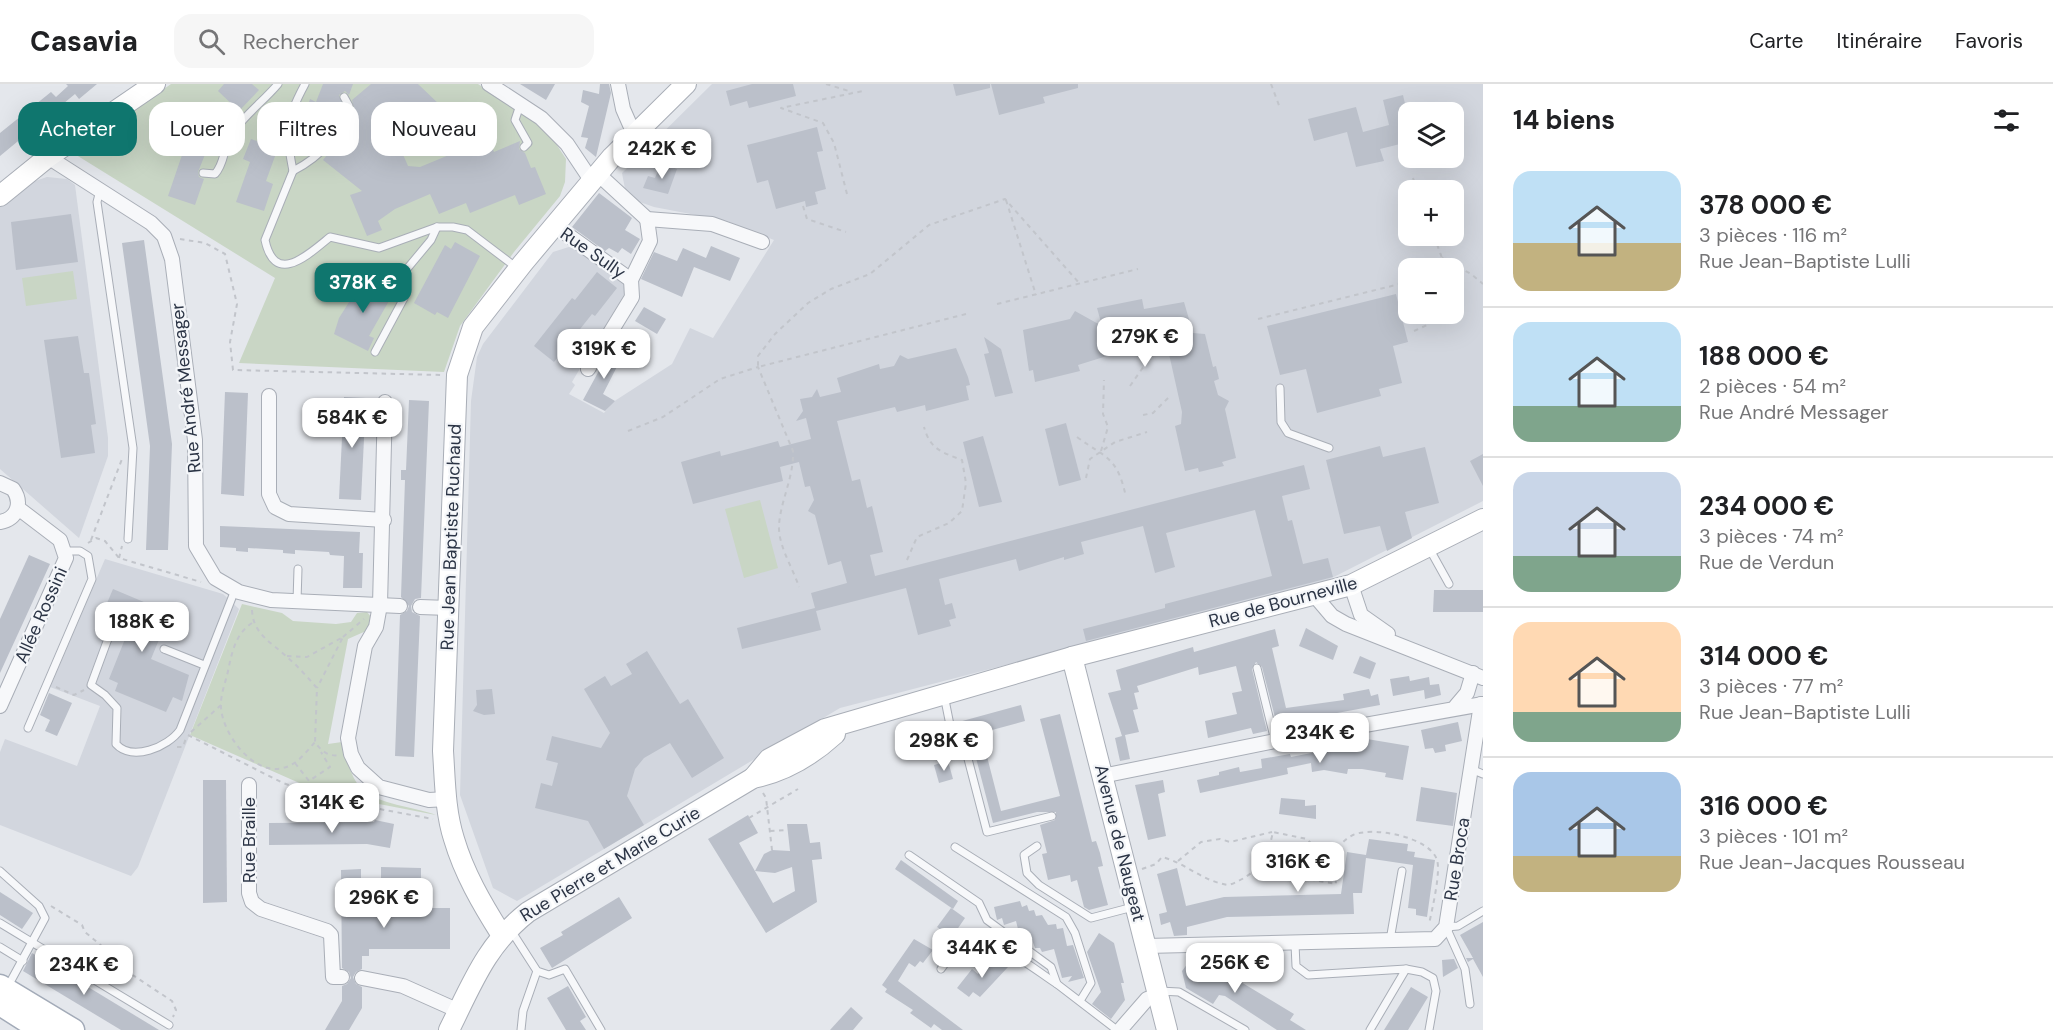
<!DOCTYPE html>
<html lang="fr">
<meta charset="utf-8">
<style>
body{margin:0;font-family:"DM Sans",sans-serif;background:#f6f6f6;color:#202124;height:100vh;display:flex;flex-direction:column;font-size:22px;white-space:nowrap}
*{box-sizing:border-box;margin:0}
p{font-size:20px;color:#757577}
.icon{flex:none;width:33px;height:33px;fill:none;stroke:currentColor;stroke-width:2;stroke-linecap:round;stroke-linejoin:round}
.map{position:relative;flex:1;overflow:hidden}
.drawer{display:flex;flex-direction:column;background:#fff;width:570px}
.drawer>*{flex:none}
.hud{position:absolute;left:18px;top:18px;width:570px;height:54px;display:flex;gap:12px}
.tools{position:absolute;left:1398px;top:18px;display:grid;gap:12px}
.tools a{display:grid;place-items:center;width:66px;height:66px;border-radius:12px;background:#fff;box-shadow:0 6px 24px #0002;font-size:30px}
.price{position:absolute;translate:-50% -51px;padding:0 14px;border-radius:12px;background:#fff;color:#222;font-size:20px;line-height:39px;filter:drop-shadow(0 2px 3px #0008)}
.price::after{content:'';position:absolute;left:50%;top:36px;width:18px;height:14px;margin-left:-9px;background:inherit;clip-path:polygon(0 0,100% 0,50% 100%)}
.price.selected{background:#0f766e;color:#fff}
ul{padding:0;list-style:none}
li{display:flex;align-items:center;gap:18px;height:150px;padding:0 30px}
li+li{border-top:2px solid #e0e0e0}
li span{display:grid;place-items:center;flex:none;width:168px;height:120px;border-radius:18px;color:#555}
li>.icon{margin-inline-start:auto}
span .icon{width:72px;height:72px;fill:#fffc;stroke-width:1}
li b{font-size:26px}
h2{display:flex;justify-content:space-between;align-items:center;height:72px;padding:0 30px;font-size:26px}
.pill{padding:0 21px;border-radius:18px;background:#fff;box-shadow:0 6px 24px #0002;font-size:21px;line-height:54px}
.pill.selected{background:#0f766e;color:#fff}
header{display:flex;align-items:center;gap:36px;box-sizing:border-box;height:84px;padding:0 30px;background:#fff;border-bottom:2px solid #e0e0e0}
header strong{font-size:28px}
nav{display:flex;gap:33px;margin-inline-start:auto;font-size:21px}
.search{width:420px;height:54px;background:#f6f6f6;display:flex;align-items:center;gap:15px;box-sizing:border-box;padding:0 21px;border-radius:18px;color:#757577;font-size:22px}
main{display:flex;flex:1;min-height:0}
.map>svg:first-child{display:block}
</style>
<header>
<strong>Casavia</strong>
<div class="search"><svg class="icon" aria-label="search" viewBox="0 0 24 24"><circle cx="10" cy="10" r="6"/><path d="M15 15l6 6"/></svg>Rechercher</div>
<nav><a>Carte</a><a>Itinéraire</a><a>Favoris</a></nav>
</header>
<main>
<div class="map">
<svg width="1483" height="946" viewBox="0 0 1483 946">
<rect width="100%" height="100%" fill="#e4e7ec"/>
<g fill="#d2d6de" fill-rule="evenodd">
<path d="M712 0H1483V417L1322 499 840 624 517 817 493 804 460 711 471 317 477 273 483 260 553 168 572 162 623 198 625 209 572 298 575 301 569 310 604 329 613 318 672 280 690 244 713 254 774 156 727 137 654 123 634 116 625 105 622 89ZM1408 28H1454V74H1408ZM1408 106H1454V152H1408ZM1408 184H1454V230H1408Z"/>
<path d="M47 93 67 95 75 101 108 354V372L79 454 0 385V123L29 99Z"/>
<path d="M105 475 223 510 239 525 138 783 131 792 0 741V668L5 655 77 682 100 622 50 603Z"/>
</g>
<g fill="#c9d6c5">
<path d="M171 0H478L524 30 551 52 566 75 565 98 560 112 514 168 460 242 444 288 239 279 275 194 73 69Z"/>
<path d="M73 187 77 215 26 222 22 194Z"/>
<path d="M760 416 778 484 744 494 725 425Z"/>
<path d="M242 520 282 529 293 537 336 540 351 538 357 529 367 528 372 534 366 547 348 555 328 660 342 658C347 673 350 694 362 705 376 720 416 723 436 731L322 709 190 651Z"/>
</g>
<g fill="#bbc0ca" fill-rule="evenodd">
<path d="M66 0H97L79 15 75 10 0 72V49L51 8 56 13 68 2Z"/>
<path d="M224 0H252L259 6 239 27 218 7Z"/>
<path d="M323 0H353L349 11 345 7 339 11 343 22 331 45 303 36 310 15 316 18Z"/>
<path d="M371 0H418L441 22 476 37 485 47 494 68 520 57 519 65 525 69 531 84 535 83 546 110 519 121 515 111 470 129 466 119 439 130 430 110 395 125 378 137 382 146 367 152 350 111 362 107 323 76 344 50 354 24 352 16ZM417 36 450 54 461 63 449 71 420 83 408 82 401 66Z"/>
<path d="M520 0H555L546 16Z"/>
<path d="M600 0H609L611 9 596 73 585 64 588 54 581 53 589 22 581 18 583 6 599 10Z"/>
<path d="M752 0H793L796 12 749 24 747 17 730 22 726 7Z"/>
<path d="M953 0H990V4L956 12Z"/>
<path d="M991 0H1078V4L1043 13 1045 19 999 31Z"/>
<path d="M1403 11 1406 24 1408 23V58L1380 65 1384 77 1356 83 1347 48 1314 57 1308 35 1356 23 1363 48 1389 41 1383 16Z"/>
<path d="M817 43 823 67 817 68 826 105 815 108 818 120 806 123 805 117 776 125 768 96 757 99 747 61Z"/>
<path d="M182 48 210 58 198 88 199 93 204 95 195 121 168 112 182 71 175 69Z"/>
<path d="M251 55 278 64 266 97 273 100 264 127 236 118 250 78 243 75Z"/>
<path d="M661 79 677 85 668 110 643 104 648 92 655 94Z"/>
<path d="M599 109 632 134 625 146 640 155 631 170 622 164 618 169 609 164 605 167 572 143Z"/>
<path d="M71 130 78 178 16 186 11 138Z"/>
<path d="M144 156 172 360 168 466H146L150 362 122 159Z"/>
<path d="M455 158 480 172 448 234 437 228 435 231 414 219 445 161 451 165Z"/>
<path d="M711 162 740 174 730 197 694 183 682 213 641 195 654 168 677 177 683 164 706 174Z"/>
<path d="M597 188 617 204 595 232 592 230 554 278 534 262 572 214 575 216Z"/>
<path d="M365 193 394 208 369 252 374 254 368 267 334 250 339 234Z"/>
<path d="M1396 210 1408 258 1393 262 1402 299 1379 305 1381 312 1317 329 1306 285 1280 291 1267 242Z"/>
<path d="M1142 215 1144 225 1184 218 1193 249 1205 250 1213 283 1216 282 1219 295 1214 297 1218 311 1229 317 1225 325 1236 374 1222 378 1224 382 1199 388 1198 384 1185 387 1175 342 1181 340 1182 328 1165 252 1106 268 1107 272 1078 281 1080 287 1035 298 1033 286 1029 287 1023 246 1070 235 1075 227 1102 242 1097 224Z"/>
<path d="M644 223 666 235 657 250 635 237Z"/>
<path d="M78 252 84 289H89L96 340 91 341 95 369 61 374 44 256Z"/>
<path d="M984 253 1001 265 1013 309 995 313 984 270 989 269Z"/>
<path d="M613 261 625 267 603 310 615 317 605 327 583 316Z"/>
<path d="M956 264 968 293 970 301 966 302 969 316 926 327 925 321 897 328 895 323 837 337 852 397 860 395 867 424 872 422 883 468 870 471 875 492 1304 381 1310 405 1282 412 1288 437 1292 436 1303 480 1328 474 1333 493 1086 557 1083 545 1165 524V520L1272 492 1255 426 1166 449 1175 483 1155 489 1143 442 1081 458 1084 470 1064 476V473L1019 487 1016 475 939 495 945 521 952 519 956 534 949 536 951 542 918 551 906 504 816 527 821 546 742 565 737 544 815 524 811 509 847 499 841 477 828 481 815 431 808 427 814 416 810 402 805 403 799 378 780 383 783 397 693 420 681 378 720 367 721 372 778 357 780 363 811 355 806 334 796 337 803 327 800 315 812 313 817 305 820 313 841 308 837 294 879 280 880 285 894 282 900 271 908 275Z"/>
<path d="M225 308 248 309 244 412 221 410Z"/>
<path d="M344 313 366 314 361 416 339 415Z"/>
<path d="M409 316 429 317 421 514 415 515 411 522 412 528 420 532 414 673 395 672 400 531 407 527 409 522 401 513 405 396H401V386H406Z"/>
<path d="M1066 339 1081 396 1059 402 1045 345Z"/>
<path d="M983 352 1002 418 979 423 963 358Z"/>
<path d="M1380 362 1383 373 1425 363 1439 419 1405 428 1412 454 1387 467 1380 442 1344 450 1326 376Z"/>
<path d="M1483 370V402L1470 377Z"/>
<path d="M220 442 360 448 359 469H363L362 504H343L344 472 330 471 329 468 295 466V470L283 469V466L248 464V468L236 467V464L220 463Z"/>
<path d="M29 471 50 480 0 589V535Z"/>
<path d="M113 505 170 529 151 575 189 591 182 617 173 613 166 628 115 607 118 599 109 595 127 550 99 538Z"/>
<path d="M1434 506H1483V528H1433Z"/>
<path d="M1306 544 1338 562 1333 576 1299 562Z"/>
<path d="M1275 545 1279 562 1272 564 1286 624 1344 616 1343 610 1369 605 1371 612 1378 610 1380 621 1321 632V634L1278 645 1262 583 1256 578 1252 585 1267 647 1253 650 1251 644 1208 654 1205 637 1237 630 1232 609 1242 607 1236 582 1199 591 1198 583 1137 602 1139 608 1134 609 1138 625 1133 626 1139 648 1125 651 1130 675 1120 677 1115 654 1122 652 1108 609 1121 606 1116 586 1193 563 1194 568Z"/>
<path d="M647 567 680 620 688 615 724 674 692 694 670 659 644 674 635 685 627 712 644 741 604 765 588 737 535 724 541 699 552 702 558 679 546 676 552 652 601 664 610 649 584 605 605 592 611 602 632 590 626 580Z"/>
<path d="M1360 572 1376 579 1370 595 1353 589Z"/>
<path d="M1409 592 1410 597 1429 593 1430 601 1439 600 1441 611 1425 615 1424 606 1393 612 1390 595Z"/>
<path d="M492 605 495 630 484 631 473 627 477 621 476 606Z"/>
<path d="M49 609 72 619 57 652 45 647 50 636 40 631Z"/>
<path d="M1021 621 1025 637 981 649 1001 727 1060 712 1040 635 1060 630 1092 758 1096 757 1100 769 1103 782 1098 783 1108 821 1089 826 1084 823 1077 796 1071 798 1070 791 1048 796 1042 770 1047 769 1040 741 1055 736 1056 728H1037L993 739 970 651 958 654 955 639Z"/>
<path d="M1458 638 1462 657 1445 661 1446 667 1435 669 1433 664 1425 665 1421 646Z"/>
<path d="M1367 655 1409 662 1403 696 1385 693 1386 689 1362 685H1348L1347 690 1324 686 1312 688 1311 679 1287 684 1288 690 1200 709 1197 696 1219 691V688L1239 683 1240 688 1262 684 1261 675 1290 670 1291 673 1358 660 1366 661Z"/>
<path d="M948 677 953 695 939 699 934 681Z"/>
<path d="M203 696H226L227 818 203 819Z"/>
<path d="M1163 696 1165 708 1158 710 1166 752 1148 756 1135 701Z"/>
<path d="M1421 703 1457 709 1453 742 1416 737Z"/>
<path d="M1281 714 1305 716V722L1316 721V735L1279 730Z"/>
<path d="M748 731 758 749 739 759 773 819 795 807 792 783 775 789 755 787 764 770 772 766 790 767 787 740H807L810 759 820 758 822 775 812 776 817 818 766 849 708 755Z"/>
<path d="M375 736 394 740 390 764 367 760 269 761V739L374 738Z"/>
<path d="M1369 755 1408 760 1407 767 1415 768 1414 773 1435 776 1427 833 1416 831V825L1408 824 1413 781 1366 774 1362 809H1353L1354 830 1227 833 1187 843V851L1174 852 1170 838 1161 841 1159 830 1167 828 1157 790 1177 784 1186 822 1224 813 1341 810 1347 768 1366 771Z"/>
<path d="M901 776 958 817 953 825 895 785Z"/>
<path d="M381 783 421 784V824H450V865H369V872H362V885L356 888 353 893 356 900 362 903V924L349 946H325L342 917V902L347 900 351 894 349 888 342 884 341 786 361 785V823L381 824Z"/>
<path d="M0 808 33 829 22 845 0 831Z"/>
<path d="M619 813 632 834 552 884 540 864 563 851 561 848Z"/>
<path d="M1020 817 1022 823 1027 821 1029 827 1034 826 1036 832 1042 831 1048 841 1056 840 1057 845 1063 844 1067 862 1073 861 1084 894 1068 898 1072 892 1062 894 1054 865 1042 868 1040 864H1035L1031 853 1025 854 1024 848 1019 849 1016 837 1004 841 1002 834 997 836 994 823Z"/>
<path d="M951 824 965 834 952 853 937 843Z"/>
<path d="M1483 838V893L1473 875 1468 878 1466 874H1473L1460 851Z"/>
<path d="M1099 849 1114 859 1124 899H1121L1125 916 1111 935 1092 920 1101 908 1087 868Z"/>
<path d="M914 855 933 866 923 879 920 877 915 883 909 879 898 897 963 946H942L934 940 931 944 910 929 913 926 885 908 887 905 882 901Z"/>
<path d="M32 869 159 946H121L23 887Z"/>
<path d="M994 873 1008 883 980 913 973 908 969 913 957 904 972 885 978 890 982 885 984 887Z"/>
<path d="M1201 874 1294 930 1290 936 1306 946H1277L1225 912 1219 911 1213 920 1186 904 1182 887 1191 875 1197 879Z"/>
<path d="M1454 875 1458 884 1443 893 1442 876Z"/>
<path d="M568 902 586 933 580 937 586 946H566L547 914Z"/>
<path d="M1411 903 1428 913 1408 946H1384Z"/>
<path d="M851 923 863 934 853 946H830Z"/>
</g>
<g fill="none" stroke-linecap="round" stroke-linejoin="round">
<defs>
<g id="lane">
<path d="M305 0C285 37 285 46 293 87 324 71 336 53 349 22L344 13"/>
<path d="M520 21 515 36 528 59 524 63"/>
<path d="M293 87 265 156C275 203 309 170 330 153L379 164 437 143H453L467 146 517 184"/>
<path d="M203 89 215 90C224 80 223 68 229 56 240 34 262 19 278 0"/>
<path d="M100 106 97 118 133 364 128 455"/>
<path d="M368 188 401 192 405 205 404 214 375 268"/>
<path d="M401 192 431 156 437 143"/>
<path d="M1280 304 1281 338 1288 349 1329 364"/>
<path d="M1429 464 1449 500"/>
<path d="M297 517 298 485"/>
<path d="M109 552 91 601 105 611 117 624 116 660C132 678 168 663 180 646L235 506"/>
<path d="M164 565 204 581"/>
<path d="M1257 584 1275 657"/>
<path d="M944 611 954 661 967 671 987 748 1052 732"/>
<path d="M28 644 92 495 88 472 80 467H65"/>
<path d="M1471 685 1483 690"/>
<path d="M1037 762 1024 771 1027 789 1039 801 1091 834 1133 823"/>
<path d="M955 763 1066 833 1075 849 1091 899 1080 917"/>
<path d="M909 771 979 819 987 836 1051 883 1057 900 1117 946"/>
<path d="M0 787 39 822 45 834 7 904"/>
<path d="M0 839 169 941"/>
<path d="M512 848 537 887 549 891 565 885 601 946"/>
<path d="M1390 856 1402 787"/>
<path d="M1295 860 1296 882 1308 891 1406 885 1370 946"/>
<path d="M1233 862 1244 878 1263 884"/>
<path d="M0 863 23 877"/>
<path d="M941 885C946 879 950 870 956 867 989 844 1030 883 1057 900"/>
<path d="M1406 885 1422 888 1433 894 1436 907 1429 946"/>
<path d="M1159 907 1179 908 1245 946"/>
<path d="M1470 920 1465 885 1446 843 1458 842 1483 827"/>
<path d="M521 946 523 927 537 887"/>
</g>
<g id="street">
<path d="M489 0 541 34 567 60 591 96"/>
<path d="M618 0 623 25 634 50"/>
<path d="M48 73 151 139 164 152 172 175 195 356 196 462 215 494 239 508 271 516 400 522"/>
<path d="M597 89 647 135 712 140 762 158"/>
<path d="M554 141 631 196"/>
<path d="M588 285 632 213 631 196 650 157 647 135"/>
<path d="M269 312V410L275 423 289 430 384 436"/>
<path d="M385 318 380 521 376 543 365 562 348 654 351 670 358 684 379 703 429 716 447 715"/>
<path d="M0 399 13 405C23 419 17 435 0 438"/>
<path d="M1351 501 1361 531 1388 550"/>
<path d="M1315 512 1332 532 1346 540 1483 594"/>
<path d="M420 523 449 524"/>
<path d="M0 622 66 474 60 456 18 424"/>
<path d="M1456 622 1467 609 1473 589"/>
<path d="M1102 692 1275 657 1483 620"/>
<path d="M249 701V809L252 818 261 825 327 847 331 851 333 893H342"/>
<path d="M1146 862 1435 855 1446 843 1481 620"/>
<path d="M362 894 403 902 459 927"/>
<path d="M1120 946 1147 915 1158 911"/>
</g>
<g id="secondary">
<path d="M0 112 48 73 155 0"/>
<path d="M1072 573 1167 946"/>
<path d="M753 694 769 675 825 645 1072 573 1351 501 1483 435"/>
<path d="M501 850C482 820 464 789 454 755 445 727 445 696 443 667L457 291 473 243 523 179 612 73 686 0"/>
<path d="M449 946C472 900 486 861 528 828L753 694C783 688 812 671 835 650"/>
</g>
<g id="primary">
<path d="M0 902 73 946"/>
<path d="M0 920 41 946"/>
</g>
</defs>
<use href="#lane" stroke="#a9aeb7" stroke-width="9"/>
<use href="#street" stroke="#a9aeb7" stroke-width="16"/>
<use href="#secondary" stroke="#a9aeb7" stroke-width="22"/>
<use href="#primary" stroke="#a3abb8" stroke-width="25"/>
<g stroke="#c2c5cb" stroke-width="2" stroke-dasharray="4.5 4.5" stroke-linecap="butt">
<path d="M826 0 852 8"/>
<path d="M1271 0 1280 24"/>
<path d="M1413 94 1417 106"/>
<path d="M847 110 834 59 823 39 781 24 863 7"/>
<path d="M1006 116 1036 211"/>
<path d="M803 122 807 135 846 148"/>
<path d="M1434 152 1442 174 1441 184"/>
<path d="M180 155 205 159 225 170 237 220 230 258 233 286 442 291"/>
<path d="M1442 174 1471 190 1483 200"/>
<path d="M997 220 1138 185"/>
<path d="M966 230 758 283V272L775 250 808 219 831 205 870 190 929 141 1005 115 1080 200"/>
<path d="M1258 235 1408 198"/>
<path d="M1414 247 1427 241 1432 230"/>
<path d="M1130 302 1158 262"/>
<path d="M1143 331 1153 329 1170 312"/>
<path d="M628 347 663 333 720 295 758 283 793 367C794 393 781 415 779 441 778 462 793 484 799 503"/>
<path d="M1077 353C1107 375 1117 372 1126 413"/>
<path d="M1101 367 1108 343 1103 330 1104 296"/>
<path d="M1086 394 1090 375 1115 358 1147 348"/>
<path d="M91 456 122 375"/>
<path d="M88 459 96 454 105 457 119 474 201 498"/>
<path d="M119 474 122 462"/>
<path d="M907 476 917 453 949 439 962 427 966 399 962 376C941 368 930 365 924 343"/>
<path d="M252 526C253 550 271 558 287 573 298 582 308 594 317 604L315 658C321 667 329 673 339 671"/>
<path d="M252 539C237 549 233 564 229 582 227 595 220 610 221 623 222 649 253 692 283 684 297 681 306 668 315 658"/>
<path d="M343 553 364 535"/>
<path d="M287 572 307 573 343 553 317 604"/>
<path d="M56 603 74 611 84 606"/>
<path d="M191 648 221 621"/>
<path d="M188 651 283 699 331 716 433 735"/>
<path d="M177 663H183L186 654"/>
<path d="M295 679 309 697 330 683 321 668"/>
<path d="M763 709 766 714 772 766"/>
<path d="M749 734 798 705"/>
<path d="M770 747 788 746"/>
<path d="M1178 777 1201 758 1220 755 1230 758 1272 748"/>
<path d="M1142 785 1156 780 1162 773C1186 779 1203 798 1229 801 1256 791 1267 776 1273 748L1307 755 1328 778C1335 768 1342 756 1353 751 1373 742 1430 753 1437 776 1441 788 1432 826 1429 840"/>
<path d="M1257 786 1336 800 1335 790 1328 778"/>
<path d="M51 822 82 841 85 848 116 874 125 886 172 917 176 926 173 933"/>
</g>
<use href="#lane" stroke="#f7f8fa" stroke-width="7"/>
<use href="#street" stroke="#f7f8fa" stroke-width="14"/>
<use href="#secondary" stroke="#fff" stroke-width="20"/>
<use href="#primary" stroke="#fff" stroke-width="22"/>
</g>
<g text-anchor="middle" stroke-width="4.5" stroke-linejoin="round" paint-order="stroke">
<g font-size="18" fill="#2b3445" stroke="#f4f6f9">
<text transform="translate(593 169) rotate(35)" y="6">Rue Sully</text>
<text transform="translate(186 304) rotate(-96)" y="6">Rue André Messager</text>
<text transform="translate(451 453) rotate(-88)" y="6">Rue Jean Baptiste Ruchaud</text>
<text transform="translate(1283 518) rotate(-15)" y="6">Rue de Bourneville</text>
<text transform="translate(41 531) rotate(-66)" y="6">Allée Rossini</text>
<text transform="translate(249 756) rotate(-90)" y="6">Rue Braille</text>
<text transform="translate(1120 759) rotate(76)" y="6">Avenue de Naugeat</text>
<text transform="translate(1457 775) rotate(-81)" y="6">Rue Broca</text>
<text transform="translate(610 780) rotate(-31)" y="6">Rue Pierre et Marie Curie</text>
</g>
</g>
</svg>
<div class="tools">
<a><svg class="icon" aria-label="layers" viewBox="0 0 24 24"><path d="M12 4l9 5-9 5-9-5zM3 14l9 5 9-5"/></svg></a>
<a>+</a>
<a>−</a>
</div>
<b class="price" style="left:662px;top:96px">242K €</b>
<b class="price selected" style="left:363px;top:230px">378K €</b>
<b class="price" style="left:1145px;top:284px">279K €</b>
<b class="price" style="left:604px;top:296px">319K €</b>
<b class="price" style="left:352px;top:365px">584K €</b>
<b class="price" style="left:142px;top:569px">188K €</b>
<b class="price" style="left:1320px;top:680px">234K €</b>
<b class="price" style="left:944px;top:688px">298K €</b>
<b class="price" style="left:332px;top:750px">314K €</b>
<b class="price" style="left:1298px;top:809px">316K €</b>
<b class="price" style="left:384px;top:845px">296K €</b>
<b class="price" style="left:982px;top:895px">344K €</b>
<b class="price" style="left:1235px;top:910px">256K €</b>
<b class="price" style="left:84px;top:912px">234K €</b>
<div class="hud">
<a class="pill selected">Acheter</a>
<a class="pill">Louer</a>
<a class="pill">Filtres</a>
<a class="pill">Nouveau</a>
</div>
</div>
<section class="drawer">
<h2>14 biens<svg class="icon" aria-label="filters" viewBox="0 0 24 24"><path d="M4 7h16M4 17h16"/><circle cx="9" cy="7" r="2"/><circle cx="15" cy="17" r="2"/></svg></h2>
<ul>
<li><span style="background:linear-gradient(#bfe0f5 60%,#c2b280 0)"><svg class="icon" aria-label="home" viewBox="0 0 24 24"><path d="M3 11l9-7 9 7M6 9v11h12V9"/></svg></span><div><b>378 000 €</b><p>3 pièces · 116 m²</p><p>Rue Jean-Baptiste Lulli</p></div></li>
<li><span style="background:linear-gradient(#bfe0f5 70%,#7fa58c 0)"><svg class="icon" aria-label="home" viewBox="0 0 24 24"><path d="M3 11l9-7 9 7M6 9v11h12V9"/></svg></span><div><b>188 000 €</b><p>2 pièces · 54 m²</p><p>Rue André Messager</p></div></li>
<li><span style="background:linear-gradient(#c9d6e8 70%,#7fa58c 0)"><svg class="icon" aria-label="home" viewBox="0 0 24 24"><path d="M3 11l9-7 9 7M6 9v11h12V9"/></svg></span><div><b>234 000 €</b><p>3 pièces · 74 m²</p><p>Rue de Verdun</p></div></li>
<li><span style="background:linear-gradient(#ffd9b3 75%,#7fa58c 0)"><svg class="icon" aria-label="home" viewBox="0 0 24 24"><path d="M3 11l9-7 9 7M6 9v11h12V9"/></svg></span><div><b>314 000 €</b><p>3 pièces · 77 m²</p><p>Rue Jean-Baptiste Lulli</p></div></li>
<li><span style="background:linear-gradient(#a9c7e8 70%,#c2b280 0)"><svg class="icon" aria-label="home" viewBox="0 0 24 24"><path d="M3 11l9-7 9 7M6 9v11h12V9"/></svg></span><div><b>316 000 €</b><p>3 pièces · 101 m²</p><p>Rue Jean-Jacques Rousseau</p></div></li>
</ul>
</section>
</main>
